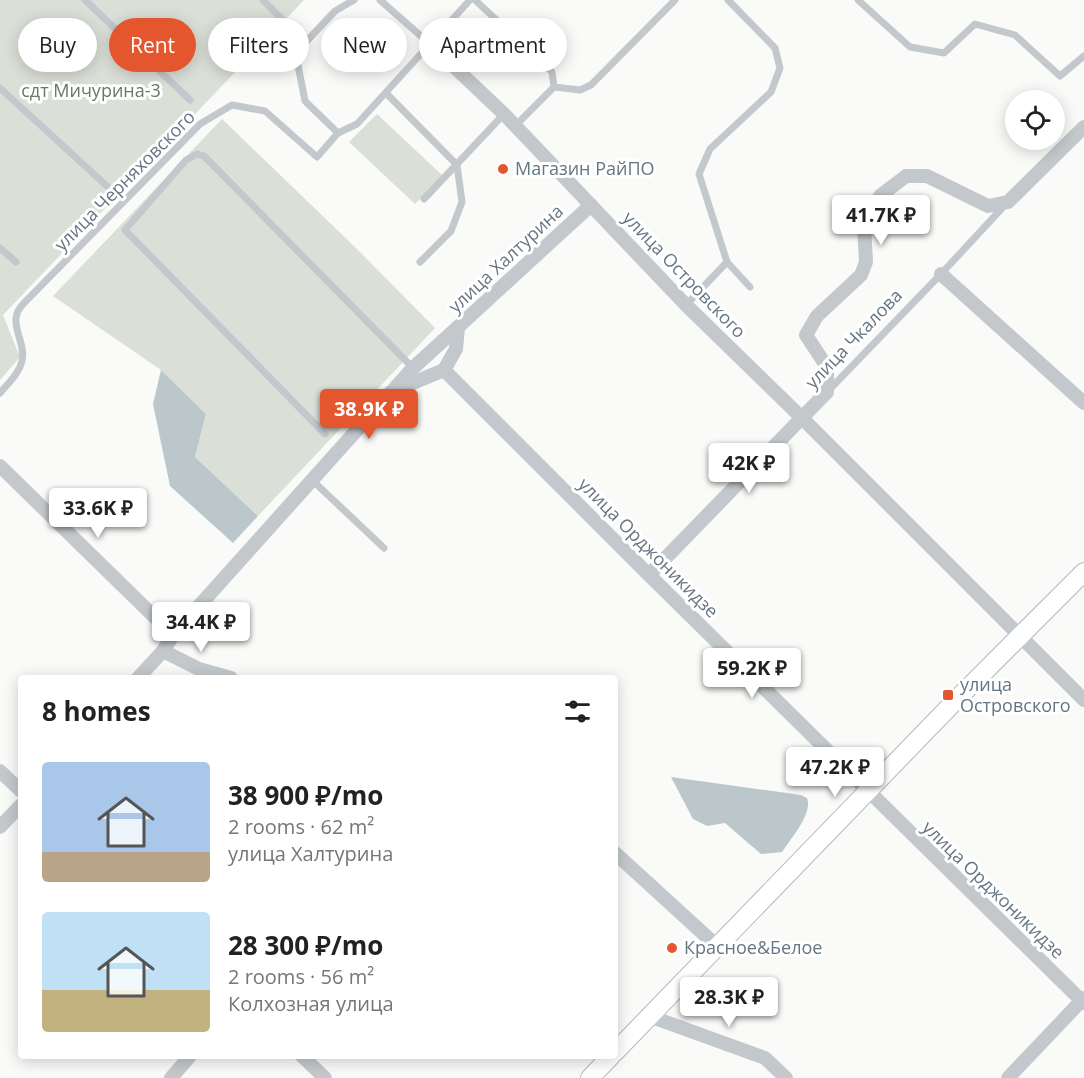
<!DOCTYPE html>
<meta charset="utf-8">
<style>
body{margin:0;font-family:"Open Sans",sans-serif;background:#f2f2f2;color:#222;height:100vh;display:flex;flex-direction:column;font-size:22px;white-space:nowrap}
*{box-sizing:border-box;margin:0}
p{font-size:20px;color:#767676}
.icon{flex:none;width:33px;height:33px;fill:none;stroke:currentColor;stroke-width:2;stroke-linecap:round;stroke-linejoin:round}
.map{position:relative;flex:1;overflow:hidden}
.side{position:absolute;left:18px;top:675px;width:600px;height:384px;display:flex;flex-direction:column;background:#fff;border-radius:6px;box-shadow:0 3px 15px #0003}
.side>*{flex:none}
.banner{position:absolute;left:18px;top:18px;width:600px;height:54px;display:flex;gap:12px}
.buttons{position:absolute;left:1005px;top:90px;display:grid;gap:12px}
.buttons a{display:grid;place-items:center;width:60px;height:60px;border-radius:50%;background:#fff;box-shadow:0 3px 15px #0003;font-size:30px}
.price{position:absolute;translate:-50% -51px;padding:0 14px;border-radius:6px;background:#fff;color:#222;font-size:20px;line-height:39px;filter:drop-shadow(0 2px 3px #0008)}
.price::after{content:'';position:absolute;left:50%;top:36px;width:18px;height:14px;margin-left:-9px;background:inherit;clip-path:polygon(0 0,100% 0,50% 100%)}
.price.selected{background:#e4572e;color:#fff}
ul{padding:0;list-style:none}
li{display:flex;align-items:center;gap:18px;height:150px;padding:0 24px}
li span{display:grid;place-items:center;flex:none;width:168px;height:120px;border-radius:6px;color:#555}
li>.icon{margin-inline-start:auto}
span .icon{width:72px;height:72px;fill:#fffc;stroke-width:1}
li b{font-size:26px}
h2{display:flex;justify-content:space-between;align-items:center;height:72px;padding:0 24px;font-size:26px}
.chip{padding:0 21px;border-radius:27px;background:#fff;box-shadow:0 3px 15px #0003;font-size:21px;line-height:54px}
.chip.selected{background:#e4572e;color:#fff}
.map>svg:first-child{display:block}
</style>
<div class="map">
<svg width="1084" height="1078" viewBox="0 0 1084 1078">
<rect width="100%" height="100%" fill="#fafaf8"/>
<g fill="#dadfd7">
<path d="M0 0H304L3 315 20 357 0 380Z"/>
<path d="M377 114 443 176 415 204 349 142Z"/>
<path d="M222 119 359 251 435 328 258 516 195 457 206 414 161 370 53 296Z"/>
</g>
<g fill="#bbc7cb">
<path d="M161 370 206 414 195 457 258 516 233 543 170 486 153 404Z"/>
<path d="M671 777 801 795 807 798C813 814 791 838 782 852L761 854 725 823 707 826 693 819Z"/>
</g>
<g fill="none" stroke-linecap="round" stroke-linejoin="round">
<defs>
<g id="secondary">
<path d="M615 1052 956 700 1084 572"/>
<path d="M590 1078 611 1056"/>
</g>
</defs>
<use href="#secondary" stroke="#b3babf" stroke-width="20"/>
<g stroke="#c3c8cc" stroke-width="7">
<path d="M85 0 190 100"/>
<path d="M263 0 284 21 302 46"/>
<path d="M380 0 430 44"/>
<path d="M475 0 552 72 554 87"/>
<path d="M858 0 910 47 944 53 975 24 1015 35 1060 76 1084 56"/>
<path d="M0 88 109 188"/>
<path d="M386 93 457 165 462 202 451 231 420 262"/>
<path d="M515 126 554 87 580 90 591 85 675 0"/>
<path d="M338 133 357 124 470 0"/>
<path d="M424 199 504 114"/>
<path d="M0 248 16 262"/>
<path d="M727 262 699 174 710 149 771 92 780 68 775 48 728 0"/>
<path d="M686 305 727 262 750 287"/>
<path d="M829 390 941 274 1005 205"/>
<path d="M0 393C8 383 19 374 22 361 26 345 12 328 17 314 18 310 22 305 25 302L200 124 232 105 265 111 317 157 338 133 305 101 297 60 302 46 335 11 354 0"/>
<path d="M325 434 125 230 186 160 197 154 204 156 413 368"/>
<path d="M312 480 384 548"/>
</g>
<g stroke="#c3c8cc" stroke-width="14">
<path d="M430 44 504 114 686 305 802 418 1084 700"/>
<path d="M941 274 1084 403"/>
<path d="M444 370 649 575 1084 1003"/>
<path d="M395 388 413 368 458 327"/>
<path d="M0 466 173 635"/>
<path d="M649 575 827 392V367L806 335 817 316 861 275 866 262 864 224 880 196 906 176H927L988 206 1008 202 1084 127"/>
<path d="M163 651 199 669 231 678"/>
<path d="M138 678 163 651 173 635 391 392 444 370 456 349 458 327 591 205"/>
<path d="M0 771 21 791"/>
<path d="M0 827 21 805"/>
<path d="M615 853 718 947"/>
<path d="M649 1016 765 1058 786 1078"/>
<path d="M302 1056 325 1078"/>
<path d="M171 1078 190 1056"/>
<path d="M1008 1078 1084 998"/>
</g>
<use href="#secondary" stroke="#fff" stroke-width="18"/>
</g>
<g fill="#e4572e" stroke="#fff" stroke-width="2">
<circle cx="503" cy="169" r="6"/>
<rect x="942" y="689" width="12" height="12" rx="3"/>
<circle cx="672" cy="948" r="6"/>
</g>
<g text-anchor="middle" stroke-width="6" stroke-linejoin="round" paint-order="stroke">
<g font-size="18" fill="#687a64" stroke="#fff">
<text x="91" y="97">сдт Мичурина-3</text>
</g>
<g font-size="18" fill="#657683" stroke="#fff" text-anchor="start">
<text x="515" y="175">Магазин РайПО</text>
<text x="960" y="691">улица<tspan x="960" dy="21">Островского</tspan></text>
<text x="684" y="954">Красное&amp;Белое</text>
</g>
<g font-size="18" fill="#657683" stroke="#fff">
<text transform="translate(125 181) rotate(-45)" y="6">улица Черняховского</text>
<text transform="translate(506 259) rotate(-43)" y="6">улица Халтурина</text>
<text transform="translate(684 275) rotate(46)" y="6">улица Островского</text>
<text transform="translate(854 339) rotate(-46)" y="6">улица Чкалова</text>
<text transform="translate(648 548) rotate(45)" y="6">улица Орджоникидзе</text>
<text transform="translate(993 890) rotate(44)" y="6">улица Орджоникидзе</text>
</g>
</g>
</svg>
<div class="buttons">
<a><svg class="icon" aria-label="locate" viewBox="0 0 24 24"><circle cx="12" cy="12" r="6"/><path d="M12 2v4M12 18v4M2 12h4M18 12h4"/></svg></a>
</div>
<b class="price" style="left:881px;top:246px">41.7K ₽</b>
<b class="price selected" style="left:369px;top:440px">38.9K ₽</b>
<b class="price" style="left:749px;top:494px">42K ₽</b>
<b class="price" style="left:98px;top:539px">33.6K ₽</b>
<b class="price" style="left:201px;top:653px">34.4K ₽</b>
<b class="price" style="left:752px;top:699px">59.2K ₽</b>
<b class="price" style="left:835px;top:798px">47.2K ₽</b>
<b class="price" style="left:729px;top:1028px">28.3K ₽</b>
<div class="banner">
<a class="chip">Buy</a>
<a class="chip selected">Rent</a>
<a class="chip">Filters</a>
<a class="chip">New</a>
<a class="chip">Apartment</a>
</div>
<section class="side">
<h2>8 homes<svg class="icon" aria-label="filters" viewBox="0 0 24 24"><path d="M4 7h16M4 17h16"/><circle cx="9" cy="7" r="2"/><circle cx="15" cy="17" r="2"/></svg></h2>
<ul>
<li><span style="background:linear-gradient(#a9c7e8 75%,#b9a48a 0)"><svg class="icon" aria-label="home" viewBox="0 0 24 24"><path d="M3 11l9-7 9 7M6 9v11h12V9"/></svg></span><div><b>38 900 ₽/mo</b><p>2 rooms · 62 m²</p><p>улица Халтурина</p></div></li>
<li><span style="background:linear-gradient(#bfe0f5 65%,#c2b280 0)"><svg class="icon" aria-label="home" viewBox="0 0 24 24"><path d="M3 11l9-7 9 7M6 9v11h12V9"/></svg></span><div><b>28 300 ₽/mo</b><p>2 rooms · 56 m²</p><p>Колхозная улица</p></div></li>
</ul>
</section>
</div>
